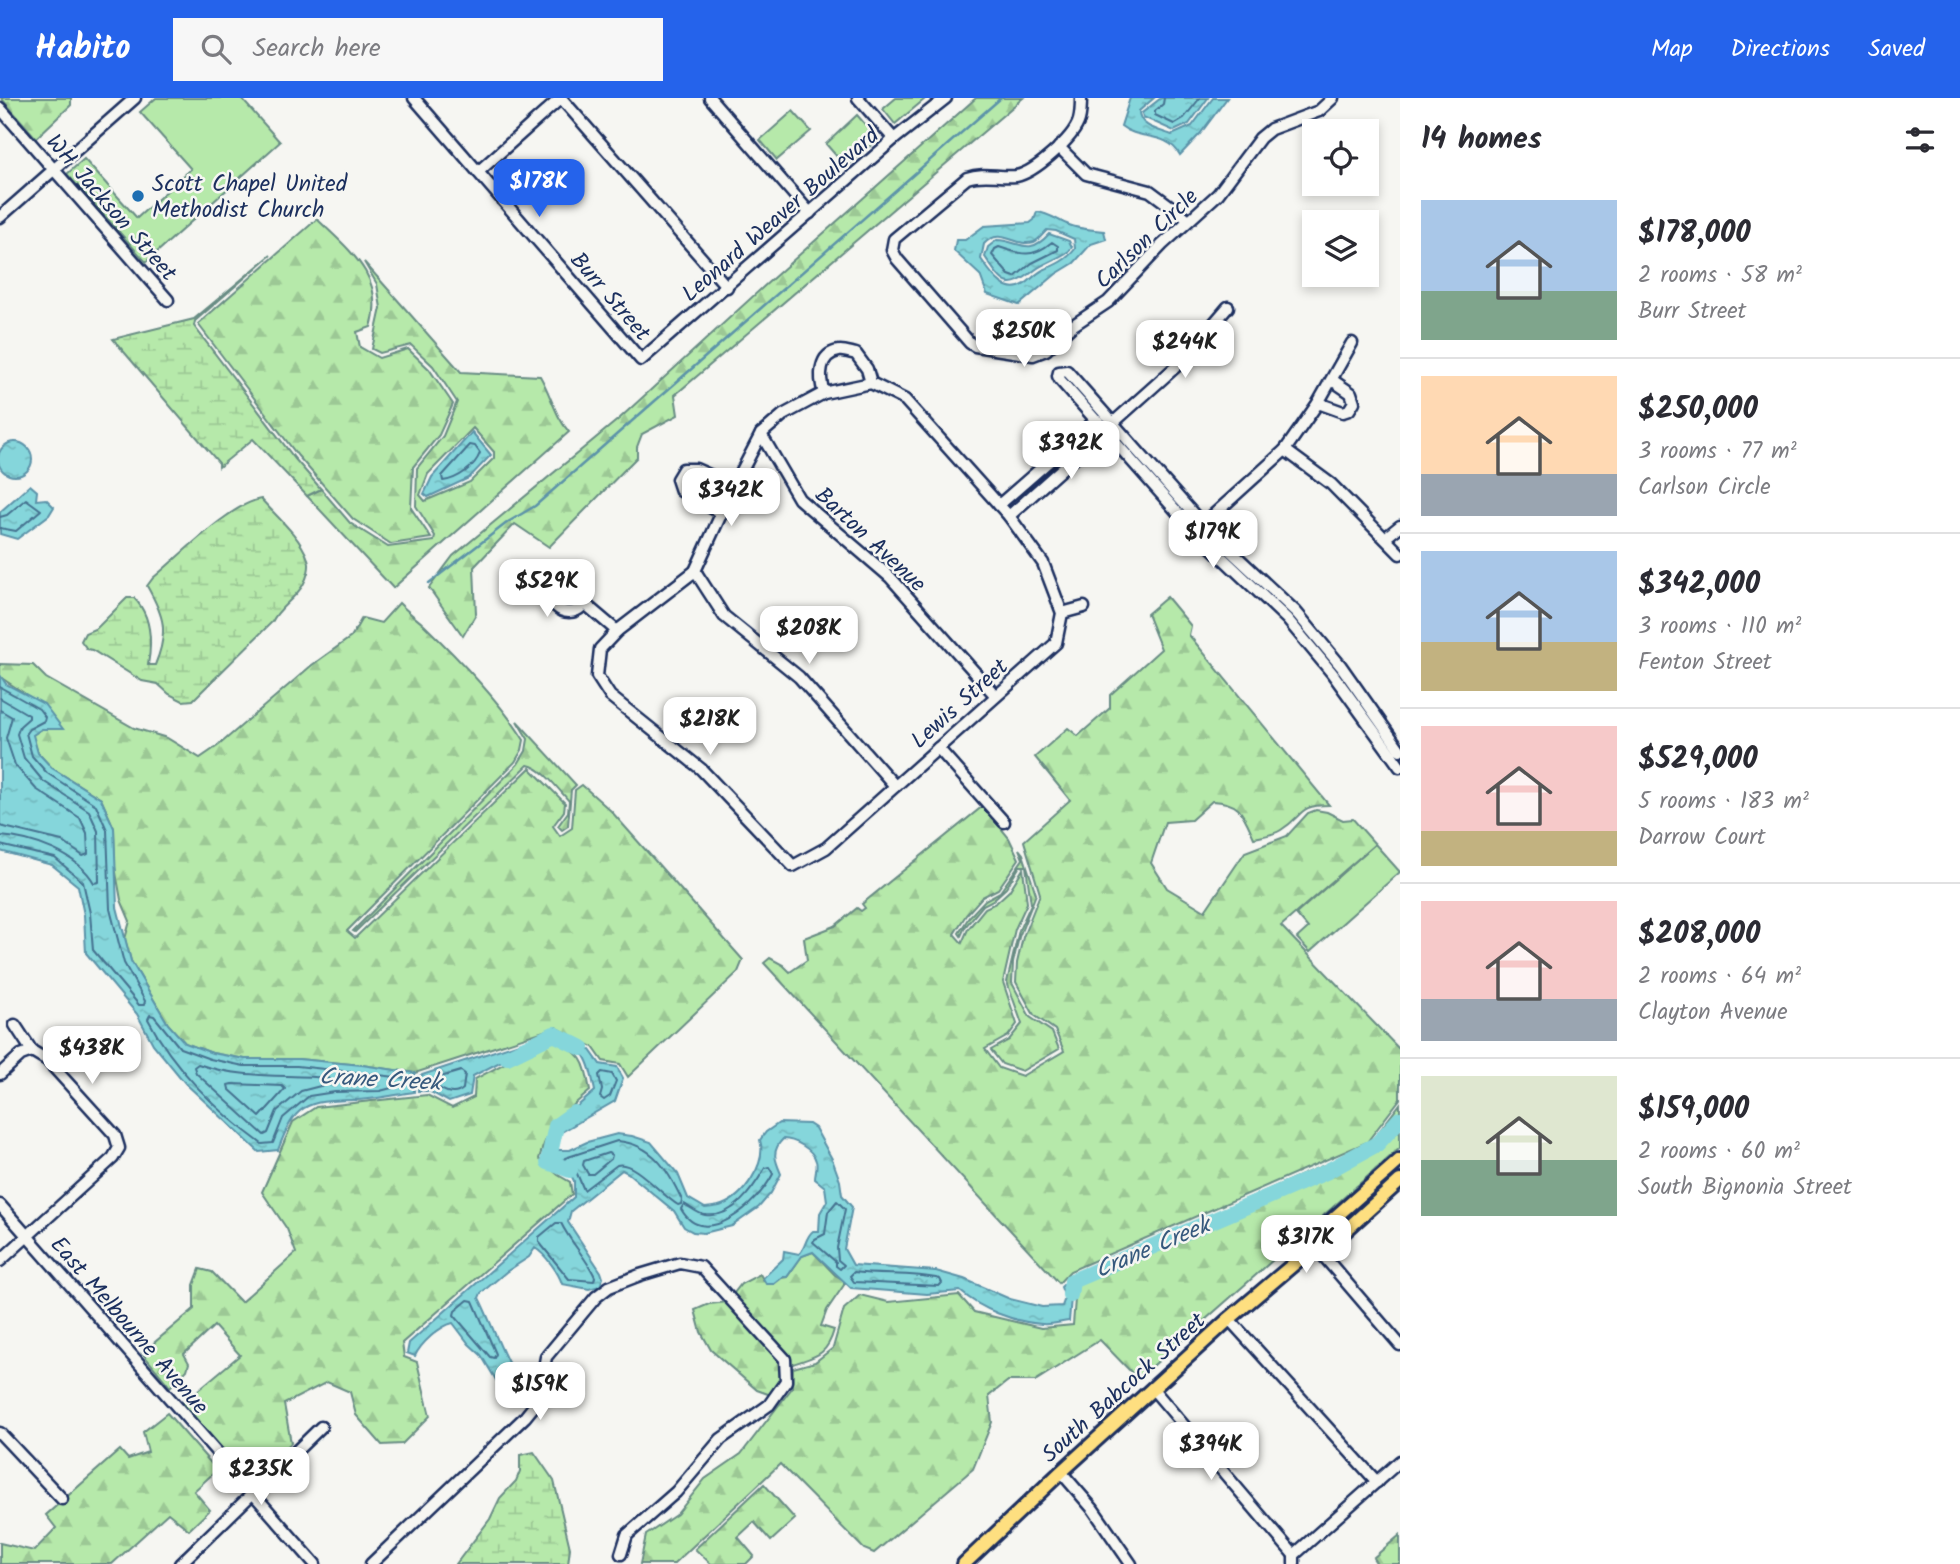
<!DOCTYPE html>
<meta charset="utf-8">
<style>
body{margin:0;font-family:Kalam,sans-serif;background:#f7f7f7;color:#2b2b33;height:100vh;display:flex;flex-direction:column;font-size:26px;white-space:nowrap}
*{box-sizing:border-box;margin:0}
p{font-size:23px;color:#7c7c81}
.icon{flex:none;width:38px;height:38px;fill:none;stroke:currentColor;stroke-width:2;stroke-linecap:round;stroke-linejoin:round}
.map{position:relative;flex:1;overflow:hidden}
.sheet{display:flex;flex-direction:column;background:#fff;width:560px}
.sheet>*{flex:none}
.buttons{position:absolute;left:1302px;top:21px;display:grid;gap:14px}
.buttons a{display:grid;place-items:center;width:77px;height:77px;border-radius:0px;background:#fff;box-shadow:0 4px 10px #0003;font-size:35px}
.price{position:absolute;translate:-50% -60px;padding:0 16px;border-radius:14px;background:#fff;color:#222;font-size:23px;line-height:46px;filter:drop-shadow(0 2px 4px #0008)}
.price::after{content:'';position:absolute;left:50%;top:42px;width:21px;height:16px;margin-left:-10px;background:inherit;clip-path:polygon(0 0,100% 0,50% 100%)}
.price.selected{background:#2563eb;color:#fff}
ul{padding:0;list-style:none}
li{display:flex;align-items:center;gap:21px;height:175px;padding:0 21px}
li+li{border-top:2px solid #e1e1e2}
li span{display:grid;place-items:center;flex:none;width:196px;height:140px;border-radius:0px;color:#555}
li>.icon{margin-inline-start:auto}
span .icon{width:84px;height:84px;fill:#fffc;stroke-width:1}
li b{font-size:30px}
h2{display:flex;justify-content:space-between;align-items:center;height:84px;padding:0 21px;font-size:30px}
header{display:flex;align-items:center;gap:42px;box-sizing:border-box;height:98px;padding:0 35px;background:#2563eb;color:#fff}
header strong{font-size:33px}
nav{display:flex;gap:38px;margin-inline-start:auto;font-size:24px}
.search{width:490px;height:63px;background:#f7f7f7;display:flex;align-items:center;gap:18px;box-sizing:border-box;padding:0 24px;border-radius:0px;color:#7c7c81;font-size:26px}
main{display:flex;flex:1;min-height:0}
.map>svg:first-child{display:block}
</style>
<header>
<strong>Habito</strong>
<div class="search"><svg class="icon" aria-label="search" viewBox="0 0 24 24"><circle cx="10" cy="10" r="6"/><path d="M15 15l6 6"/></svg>Search here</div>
<nav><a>Map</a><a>Directions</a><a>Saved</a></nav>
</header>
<main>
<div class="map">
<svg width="1400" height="1466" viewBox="0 0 1400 1466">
<defs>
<pattern id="forest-firs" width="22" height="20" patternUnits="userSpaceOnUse" patternTransform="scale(1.75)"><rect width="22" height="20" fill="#b6e9aa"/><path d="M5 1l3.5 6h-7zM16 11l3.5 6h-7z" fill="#9cc895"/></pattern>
<pattern id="wetland-marsh" width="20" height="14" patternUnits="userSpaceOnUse" patternTransform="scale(1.75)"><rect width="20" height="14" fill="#b6e9aa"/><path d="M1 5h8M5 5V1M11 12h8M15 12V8" fill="none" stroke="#9cc895"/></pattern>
<pattern id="water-ripples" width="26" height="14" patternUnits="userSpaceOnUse" patternTransform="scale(1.75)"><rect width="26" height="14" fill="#85d6db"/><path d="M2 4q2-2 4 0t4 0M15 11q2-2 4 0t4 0" fill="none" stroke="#72b8be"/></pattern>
</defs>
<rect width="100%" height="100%" fill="#f6f6f2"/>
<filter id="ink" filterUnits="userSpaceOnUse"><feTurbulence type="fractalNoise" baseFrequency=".0143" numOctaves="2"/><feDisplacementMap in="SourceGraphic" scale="14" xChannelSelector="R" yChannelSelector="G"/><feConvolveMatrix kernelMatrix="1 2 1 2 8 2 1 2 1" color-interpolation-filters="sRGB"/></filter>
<g filter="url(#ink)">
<g fill="#b6e9aa" stroke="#688c84" stroke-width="2">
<path d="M156 0H241L280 44 146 164 67 76 84 61 137 120 191 71 140 14Z"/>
<path d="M896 0H924L925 1 895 26 883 11Z"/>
<path d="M793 13 811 33 777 62 760 42Z"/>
<path d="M857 17 878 41 846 69 826 46Z"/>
<path d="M1375 746 1400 774 1310 854 1297 840 1308 830 1296 816Z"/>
</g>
<g fill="url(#forest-firs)" stroke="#688c84" stroke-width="2" fill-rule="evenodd">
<path d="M1 0H71V7L36 40Z"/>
<path d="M976 0H1023L675 297 678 317 642 336 637 349V359L549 449 515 426 474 469 476 516 463 538 429 490 453 458 620 320 772 181Z"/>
<path d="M317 121C350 153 386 179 371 229L357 234 360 249 379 260 408 251 429 271 453 306 439 337 413 369 411 410 431 440 391 446 353 421 298 358 198 226Z"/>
<path d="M364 164 461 274 540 278C551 297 555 318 569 334L393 490 307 398 321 391 350 425 388 449 434 443 435 438 416 408 417 370 443 338 457 304 433 268 411 247 380 255 372 251 381 210 377 186ZM473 330 494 354V360L470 384 425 403 420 397 428 376Z"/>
<path d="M1167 499 1191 528 1189 537 1329 707C1297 707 1304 718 1281 732 1274 737 1263 738 1254 740 1243 716 1241 704 1212 703L1191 722 1165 724 1151 765 1167 790 1205 813 1245 754 1287 738 1308 715 1316 712 1327 714 1343 722 1353 721 1375 746 1281 828 1400 952V1001L1367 1044 1070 1173 1059 1185 764 865 770 860 783 867 790 874 807 862 804 840 835 828 857 810 861 813 865 810 862 806 983 708 1009 740 1019 761 998 791 982 799 966 817 954 836 962 845 968 831 985 810 996 805 1009 793 1023 771 1027 805 1015 831 1003 884 1017 926 1008 938 985 951 999 970 1022 978 1064 953 1055 932 1034 917 1016 884 1017 865 1023 839 1040 796 1024 743 1070 702 1035 659 1068 630 1078 638 1110 610V597L1161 551 1147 516Z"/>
<path d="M399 505C407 513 416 520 424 527 457 559 500 603 524 642L522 652 515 664 347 833 355 840 530 670 565 705 564 713 553 728 560 738 572 730 575 692 582 687 611 713 743 862 738 874 628 979 620 966 603 963 593 949 556 929 415 975 362 967 298 961H245L212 955 185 945 168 926 131 863 125 841 130 823 121 802 115 769 114 730 101 701 52 670 38 655 32 637 42 631H61L24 595 0 579V566L33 567 46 580 134 630 167 640 200 660 219 647 312 567 351 539 362 520 381 525Z"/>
<path d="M517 623 576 687 571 692 568 728 562 732 558 728 568 714 569 703C558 691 543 670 528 667L355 834 353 833 518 666 526 653 528 641Z"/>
<path d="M1019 751 1023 756 1036 796 1019 839 1013 865 1012 885 1030 919 1052 934 1059 951 1022 973 1002 966 991 952 1009 942 1022 926 1007 884 1019 832 1031 806 1026 768H1020L1006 790 993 802 983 807 965 829 961 838 959 835 969 819 985 802 1000 794 1023 761Z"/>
<path d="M552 940C583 957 584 960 590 993 562 1017 549 1024 539 1061L558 1077 570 1084 572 1096 402 1245 404 1259 417 1264 430 1318 402 1346 382 1347 356 1317 350 1294 327 1284 284 1306 291 1345 252 1385 180 1307 240 1257 214 1228 184 1256 189 1265 187 1272 170 1289 142 1255 194 1211V1187L200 1171 212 1174 241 1204 296 1155 287 1131 262 1094 293 1024 316 1009 427 997 452 1010 474 999 475 981Z"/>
<path d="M1400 1032V1050L1138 1281 1100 1242 1035 1283H1008L989 1298 992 1324 973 1371 874 1455 864 1451 780 1366 674 1466H640L646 1437 677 1416 705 1381 741 1356 792 1290 793 1270 815 1264 833 1250 844 1211 860 1197 888 1204 959 1197 974 1214 1041 1230 1073 1227 1076 1188 1080 1184 1321 1082 1378 1051Z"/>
<path d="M813 1154 835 1177 844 1182V1187L827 1212 821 1228 834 1232C826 1260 814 1258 790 1267L779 1300 757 1292 711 1252 701 1234 695 1212 709 1206 727 1204 741 1186 760 1176 764 1183 787 1179 802 1158Z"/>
<path d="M167 1315 217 1372 194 1393 210 1412 189 1432 168 1415 112 1466H0V1445L34 1453 56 1430 46 1417 120 1352 128 1361 148 1354 143 1334Z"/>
<path d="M764 1386 795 1421 771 1443 754 1424 738 1439 754 1458 746 1466H711L695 1451Z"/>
<path d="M1400 1437V1466H1377L1373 1460Z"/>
</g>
<g fill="url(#wetland-marsh)" stroke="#688c84" stroke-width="2">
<path d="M271 157 195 223 194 228 295 361 321 391 307 398 253 341 219 369V365L113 241 194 221Z"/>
<path d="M261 401C276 418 300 438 308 461 311 468 307 480 303 487 295 501 279 509 272 524L193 602 183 603 169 596 158 586 142 583 92 552 87 551 81 543 85 535 97 530 127 500H134C152 518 152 544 148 567H155C169 533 164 518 147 488L153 480C179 459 230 406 261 401Z"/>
<path d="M1400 1006V1026L1376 1048 1320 1078 1077 1181 1074 1176 1368 1048Z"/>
<path d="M534 1354 554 1383 570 1450 568 1466H456L490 1421 500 1400 516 1383 520 1373V1357Z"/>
</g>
<g fill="url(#water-ripples)" stroke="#5b93a9" stroke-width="2" fill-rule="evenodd">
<path d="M1130 0H1154L1139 13C1139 29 1159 32 1172 37L1192 28 1213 0H1227L1200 36 1180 57C1167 33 1139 43 1121 28Z"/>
<path d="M1161 0H1208L1189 26 1174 33 1143 19 1142 15Z"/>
<path d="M1037 114C1049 115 1058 123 1069 127 1081 132 1092 131 1104 133L1106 141 1091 146 1074 165 1056 176 1019 207 987 196 980 177 954 153 956 142H965L984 128 1030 125 1034 122ZM1047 132 1056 133 1074 141 1075 151C1067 162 1055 167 1043 172 1035 176 1031 182 1025 186 1005 199 991 175 981 161L984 146C1001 128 1015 150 1034 144 1039 142 1043 136 1047 132Z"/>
<path d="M1049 136 1069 143 1072 149 1069 153C1058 161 1044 165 1035 172 1007 194 1004 187 985 159L988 149 997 142C1021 143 1028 159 1049 136Z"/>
<path d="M472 334 491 357 469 380 428 399 424 396 432 379Z"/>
<circle cx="15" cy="361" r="17"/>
<path d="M30 387 37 393 36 402 46 401 54 409 49 417 17 441 0 436V414Z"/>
<path d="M0 577 6 586 44 606 63 631H42L33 637 38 655 52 670 101 701 114 730 117 809 131 863 168 926 185 945 212 955 245 961H298L362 967 415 975 414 994C394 997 373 1002 353 1002 305 1003 295 1006 278 1052L259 1054 185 985 153 946 137 916 86 855 84 817 78 788 52 767 0 753Z"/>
<path d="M555 933 590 952 600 966 617 969 623 980 615 1003 553 1039V1044L558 1052H570L587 1044 617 1036 632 1038 651 1044 678 1076 688 1100 705 1110C710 1109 718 1109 722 1107 744 1099 767 1065 760 1042L766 1034 779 1025 809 1026 815 1030 832 1061 840 1083 842 1097 852 1109 844 1151 853 1167 936 1173 964 1181 1010 1201 1042 1209 1062 1208 1065 1200 1061 1189 1074 1176 1077 1181 1072 1188 1069 1223C1060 1224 1050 1227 1042 1226 1013 1224 981 1211 960 1193L927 1196 851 1190 813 1154 802 1158 787 1179H783L774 1186H766L763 1180 783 1161 784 1153 799 1156C806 1150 805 1139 813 1133H819L820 1115 827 1103 825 1089 815 1081C815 1075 818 1068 816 1063 813 1051 794 1041 783 1041 771 1053 775 1062 781 1076L771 1095 759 1109 732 1128 704 1135 693 1134 684 1129 674 1113 628 1075 622 1072 571 1113 568 1124 601 1174 603 1180 600 1188 589 1191 562 1186C559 1175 545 1156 535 1150L529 1159 506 1174 481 1195 479 1200C489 1218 510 1279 524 1288L525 1295 519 1302 505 1297 481 1257 469 1246 453 1225C440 1228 421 1245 415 1258L407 1255 409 1245 574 1099V1083L570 1075 558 1072 544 1059 549 1040 560 1023 595 993C588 959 586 951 554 936L473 978 470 997 449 1004 429 993H418L419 978Z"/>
</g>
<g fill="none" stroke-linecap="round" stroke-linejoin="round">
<g stroke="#457290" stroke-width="2">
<path d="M1164 0 1163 6 1155 13V17L1174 26 1184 20 1200 0"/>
<path d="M1052 144 1058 148V152L1032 165 1015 179 1009 177 992 157 995 151 999 149C1022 157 1033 160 1052 144Z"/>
<path d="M470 347 475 348 480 355C475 369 458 381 443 383L442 378Z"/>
<path d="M0 419 7 417 26 401 41 412 16 433 0 430"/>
<path d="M0 589 39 611 45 619 44 623 29 631 26 635 32 658 47 675 96 707 107 732 110 811 124 865 145 903 144 907H139L93 852 90 815 83 784 55 760 0 747"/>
<path d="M0 600 29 617V620L20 628 17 636 24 660 43 683 89 713 98 733 99 784 94 785C78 756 32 740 0 738"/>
<path d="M0 612 12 619 6 640 15 667 36 691 80 720 87 735 88 756 83 758 62 743 0 728"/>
<path d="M150 917 154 918 180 950 210 961 244 968H297L405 980 407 986 380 993 335 994 309 998 283 1020 273 1045 262 1046C218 1014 173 970 148 921Z"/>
<path d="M198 966C240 981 284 976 328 980L331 984 328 986 301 993 277 1013 268 1035 264 1037 196 975 194 969Z"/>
<path d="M461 973 465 976 463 991C453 1000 441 992 432 985L434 981Z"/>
<path d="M602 974 612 976 616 983 610 998 604 1002 600 999 602 992 599 977Z"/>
<path d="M232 986 282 988 285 991 260 1019 229 991 228 987Z"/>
<path d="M617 1043C653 1046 668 1072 682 1102L681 1106 678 1107C662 1098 634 1062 617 1067L584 1092 575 1071 563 1064 565 1060Z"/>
<path d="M608 1055 612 1057 611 1061 593 1076H588L583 1067 584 1063Z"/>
<path d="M769 1069 773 1076C759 1104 705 1154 681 1111L684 1106C690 1109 698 1116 705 1117 733 1121 753 1091 765 1070Z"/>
<path d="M837 1103 845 1111 837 1150 838 1162 844 1167 840 1171 836 1168V1164L813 1144 815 1141 825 1136 828 1114Z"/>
<path d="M556 1125H561C570 1144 588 1162 595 1179L594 1183 569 1181 539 1144V1139Z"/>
<path d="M854 1174C882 1178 912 1174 940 1181L942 1185 939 1188 854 1184 850 1178Z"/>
<path d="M468 1202 473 1203 496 1256 494 1260 490 1259 454 1217 455 1213Z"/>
</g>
<path stroke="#5b93a9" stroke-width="2.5" d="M429 485 508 424 535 408 1001 0"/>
<g stroke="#85d6db" stroke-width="16">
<path d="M507 959 554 936 582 950"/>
<path d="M570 1072 548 1064 556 1028 574 1015"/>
<path d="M1070 1197 1072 1183 1326 1074 1377 1046 1400 1021"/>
</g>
<defs>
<g id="minor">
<path d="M414 0 641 262 894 41 946 0"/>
<path d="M561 0 727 189"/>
<path d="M710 0 810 115"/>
<path d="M858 0 894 41"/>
<path d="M1081 0C1081 7 1081 15 1079 22 1074 40 1034 75 1016 78 999 80 984 74 967 80L894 141 892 152 897 161 970 245 975 248 1033 257 1046 252 1072 228 1108 204 1162 147 1218 96 1260 40 1271 31 1319 13 1333 0"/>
<path d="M0 10 168 202"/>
<path d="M1059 49 1086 76 1150 93 1189 122"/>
<path d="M478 74 561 0"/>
<path d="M0 119 135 0"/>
<path d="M871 285 905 302 1009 418 1043 465 1062 515 1056 545 826 750 793 768 701 671 610 598 597 578 600 551 617 533 695 473 734 388 761 336 783 317 824 295Z"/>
<path d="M824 295C819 280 818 256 839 253 843 252 851 255 856 256L867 271 871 285"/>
<path d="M1318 305 1343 314 1349 312 1354 304 1351 295 1332 282"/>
<path d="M761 336 799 401 890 479 995 597"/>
<path d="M1285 352 1331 386 1400 456"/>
<path d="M999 407 1095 323H1098"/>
<path d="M721 415 681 393 677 381 683 371H696L734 388"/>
<path d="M1009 418 1180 265 1228 209"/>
<path d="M1200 429 1285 352 1318 305 1352 245"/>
<path d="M1385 440 1400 428"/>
<path d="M695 473 724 518 799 579 895 688"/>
<circle cx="569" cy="496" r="18"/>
<path d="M584 505 617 533"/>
<path d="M1062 515 1084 509"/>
<path d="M938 650 1004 724"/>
<path d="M1400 652 1341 568 1296 514 1203 427 1067 273 1059 274 1058 278 1060 282 1195 434 1287 521 1332 575 1400 669"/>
<path d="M0 976 21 957 32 953"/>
<path d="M0 1107 315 1466"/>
<path d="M1315 1148 1400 1247"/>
<path d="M0 1163 113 1060 119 1050 115 1037 47 962 32 953 15 927"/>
<path d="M1229 1221 1377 1384"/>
<path d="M1152 1290 1294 1457"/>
<path d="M0 1335 62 1401"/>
<path d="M1061 1374 1093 1411 1131 1466"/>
<path d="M180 1466 321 1329"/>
<path d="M371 1466 525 1319 538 1303 546 1259 596 1199 609 1189 640 1177 680 1165 701 1169 785 1261 786 1283 769 1307 721 1341 676 1394 627 1437 621 1456"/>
<path d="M1294 1466V1457L1400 1363"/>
</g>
<g id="major">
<path d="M1315 1148 1323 1130 1400 1062"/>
<path d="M964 1466 1061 1374 1229 1221 1315 1148 1335 1142 1400 1083"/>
</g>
</defs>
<use href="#minor" stroke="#1b2f5e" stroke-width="15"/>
<use href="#major" stroke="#1b2f5e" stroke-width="18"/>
<use href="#minor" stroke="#f6f6f2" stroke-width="10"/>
<use href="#major" stroke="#fedf80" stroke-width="12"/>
</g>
</g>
<circle fill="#1f6fb2" stroke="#f6f6f2" stroke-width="2.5" cx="138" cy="98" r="7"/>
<g text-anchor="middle" stroke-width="5" stroke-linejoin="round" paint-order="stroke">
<g font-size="23" fill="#1b2f5e" stroke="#f6f6f2" text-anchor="start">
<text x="152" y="93">Scott Chapel United<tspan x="152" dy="26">Methodist Church</tspan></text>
</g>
<g font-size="23" fill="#1b2f5e" stroke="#f6f6f2">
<text transform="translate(112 109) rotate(49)" y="8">WH Jackson Street</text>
<text transform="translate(780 116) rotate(-41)" y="8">Leonard Weaver Boulevard</text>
<text transform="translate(1146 140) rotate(-44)" y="8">Carlson Circle</text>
<text transform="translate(611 198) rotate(49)" y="8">Burr Street</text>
<text transform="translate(871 441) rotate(43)" y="8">Barton Avenue</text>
<text transform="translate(959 605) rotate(-42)" y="8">Lewis Street</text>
<text transform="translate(130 1227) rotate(49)" y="8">East Melbourne Avenue</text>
<text transform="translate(1123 1289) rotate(-42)" y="8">South Babcock Street</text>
</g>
<g font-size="24" font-style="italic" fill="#36597d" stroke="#f6f6f2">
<text transform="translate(380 981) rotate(3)" y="8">Crane Creek</text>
<text transform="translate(1152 1149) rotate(-23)" y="8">Crane Creek</text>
</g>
</g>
</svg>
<div class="buttons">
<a><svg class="icon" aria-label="locate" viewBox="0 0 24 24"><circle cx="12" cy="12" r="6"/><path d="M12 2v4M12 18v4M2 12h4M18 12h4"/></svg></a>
<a><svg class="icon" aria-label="layers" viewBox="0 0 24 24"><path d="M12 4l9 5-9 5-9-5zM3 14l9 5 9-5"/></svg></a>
</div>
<b class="price selected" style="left:539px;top:121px">$178K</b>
<b class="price" style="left:1024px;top:271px">$250K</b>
<b class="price" style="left:1185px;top:282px">$244K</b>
<b class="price" style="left:1071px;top:383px">$392K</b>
<b class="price" style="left:731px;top:430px">$342K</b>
<b class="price" style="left:1213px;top:472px">$179K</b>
<b class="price" style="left:547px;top:521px">$529K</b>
<b class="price" style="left:809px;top:568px">$208K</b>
<b class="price" style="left:710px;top:659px">$218K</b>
<b class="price" style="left:92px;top:988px">$438K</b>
<b class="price" style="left:1306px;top:1177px">$317K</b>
<b class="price" style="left:540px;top:1324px">$159K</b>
<b class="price" style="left:1211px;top:1384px">$394K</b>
<b class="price" style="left:261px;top:1409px">$235K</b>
</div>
<section class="sheet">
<h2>14 homes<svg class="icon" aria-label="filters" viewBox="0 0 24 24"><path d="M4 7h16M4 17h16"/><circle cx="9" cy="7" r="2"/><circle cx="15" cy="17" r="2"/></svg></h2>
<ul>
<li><span style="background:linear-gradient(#a9c7e8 65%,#7fa58c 0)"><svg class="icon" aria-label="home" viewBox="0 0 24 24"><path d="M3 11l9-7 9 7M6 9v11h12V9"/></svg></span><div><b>$178,000</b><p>2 rooms · 58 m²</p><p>Burr Street</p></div></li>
<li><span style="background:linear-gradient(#ffd9b3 70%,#9aa5b1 0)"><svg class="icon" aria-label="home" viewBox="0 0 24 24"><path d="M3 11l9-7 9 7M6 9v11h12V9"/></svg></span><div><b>$250,000</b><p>3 rooms · 77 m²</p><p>Carlson Circle</p></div></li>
<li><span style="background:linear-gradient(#a9c7e8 65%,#c2b280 0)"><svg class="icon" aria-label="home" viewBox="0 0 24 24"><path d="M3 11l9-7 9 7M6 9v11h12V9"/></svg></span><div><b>$342,000</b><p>3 rooms · 110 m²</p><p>Fenton Street</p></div></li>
<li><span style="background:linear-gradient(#f6c9c9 75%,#c2b280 0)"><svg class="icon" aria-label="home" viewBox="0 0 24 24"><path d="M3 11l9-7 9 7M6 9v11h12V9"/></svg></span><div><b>$529,000</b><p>5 rooms · 183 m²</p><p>Darrow Court</p></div></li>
<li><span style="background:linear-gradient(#f6c9c9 70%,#9aa5b1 0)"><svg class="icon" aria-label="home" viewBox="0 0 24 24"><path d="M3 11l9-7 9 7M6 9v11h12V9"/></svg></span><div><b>$208,000</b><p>2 rooms · 64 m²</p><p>Clayton Avenue</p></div></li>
<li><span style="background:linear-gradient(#dfe7d0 60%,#7fa58c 0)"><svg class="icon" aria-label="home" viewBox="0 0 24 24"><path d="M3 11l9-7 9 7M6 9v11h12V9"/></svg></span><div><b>$159,000</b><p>2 rooms · 60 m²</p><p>South Bignonia Street</p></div></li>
</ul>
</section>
</main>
